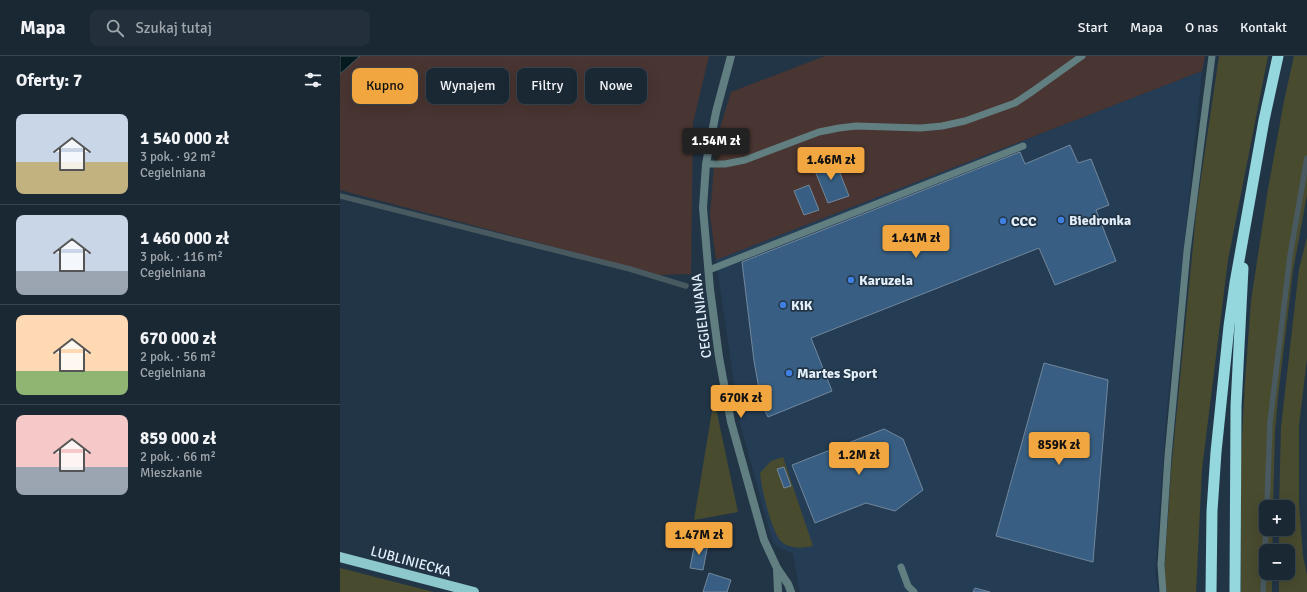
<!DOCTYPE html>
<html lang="pl">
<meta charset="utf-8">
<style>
body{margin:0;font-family:Signika,sans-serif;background:#23303c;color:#f1f3f6;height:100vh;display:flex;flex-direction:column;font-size:15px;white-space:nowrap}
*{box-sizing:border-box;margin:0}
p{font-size:13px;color:#9fa6ac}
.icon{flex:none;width:22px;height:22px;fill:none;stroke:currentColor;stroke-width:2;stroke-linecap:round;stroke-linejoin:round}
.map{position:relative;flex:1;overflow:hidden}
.panel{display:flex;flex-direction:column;background:#1a2834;width:340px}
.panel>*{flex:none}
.banner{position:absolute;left:12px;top:12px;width:380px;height:36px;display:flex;gap:8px}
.buttons{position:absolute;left:919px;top:444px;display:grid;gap:8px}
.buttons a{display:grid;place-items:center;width:36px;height:36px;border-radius:8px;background:#1a2834;box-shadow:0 4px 16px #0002,0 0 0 1px #38444f;font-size:20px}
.price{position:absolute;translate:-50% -34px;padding:0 9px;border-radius:4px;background:#f1a640;color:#111;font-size:13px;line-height:26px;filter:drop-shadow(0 1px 2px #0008)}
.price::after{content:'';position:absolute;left:50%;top:24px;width:12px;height:9px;margin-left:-6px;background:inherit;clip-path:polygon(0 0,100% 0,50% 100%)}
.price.current{background:#222;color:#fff}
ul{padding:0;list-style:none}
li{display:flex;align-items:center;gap:12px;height:100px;padding:0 16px}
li+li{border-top:1px solid #38444f}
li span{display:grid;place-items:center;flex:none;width:112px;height:80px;border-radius:8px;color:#555}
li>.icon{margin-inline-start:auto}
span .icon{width:48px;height:48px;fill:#fffc;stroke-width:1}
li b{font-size:17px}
h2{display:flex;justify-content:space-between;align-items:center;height:48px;padding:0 16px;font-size:17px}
.tag{padding:0 14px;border-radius:8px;background:#1a2834;box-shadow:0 4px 16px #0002,0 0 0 1px #38444f;font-size:14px;line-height:36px}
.tag.current{background:#f1a640;color:#111}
header{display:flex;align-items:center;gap:24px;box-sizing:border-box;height:56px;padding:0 20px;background:#1a2834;border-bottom:1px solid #38444f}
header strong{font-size:19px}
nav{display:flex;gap:22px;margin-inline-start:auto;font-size:14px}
.search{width:280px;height:36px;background:#23303c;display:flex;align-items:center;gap:10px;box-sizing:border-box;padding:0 14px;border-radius:8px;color:#9fa6ac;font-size:15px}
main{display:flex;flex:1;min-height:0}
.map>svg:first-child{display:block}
</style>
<header>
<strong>Mapa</strong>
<div class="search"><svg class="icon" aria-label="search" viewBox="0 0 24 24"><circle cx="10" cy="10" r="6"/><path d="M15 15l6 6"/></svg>Szukaj tutaj</div>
<nav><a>Start</a><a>Mapa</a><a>O nas</a><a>Kontakt</a></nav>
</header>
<main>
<section class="panel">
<h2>Oferty: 7<svg class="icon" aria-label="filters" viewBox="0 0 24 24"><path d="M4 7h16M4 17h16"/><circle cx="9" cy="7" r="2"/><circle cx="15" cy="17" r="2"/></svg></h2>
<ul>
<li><span style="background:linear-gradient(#c9d6e8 60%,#c2b280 0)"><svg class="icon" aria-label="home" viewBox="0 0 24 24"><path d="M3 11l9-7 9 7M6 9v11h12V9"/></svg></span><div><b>1 540 000 zł</b><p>3 pok. · 92 m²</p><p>Cegielniana</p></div></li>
<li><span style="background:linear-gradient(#c9d6e8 70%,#9aa5b1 0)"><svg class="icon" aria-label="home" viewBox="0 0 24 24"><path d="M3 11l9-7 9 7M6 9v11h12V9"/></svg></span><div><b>1 460 000 zł</b><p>3 pok. · 116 m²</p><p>Cegielniana</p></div></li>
<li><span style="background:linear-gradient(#ffd9b3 70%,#8fb573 0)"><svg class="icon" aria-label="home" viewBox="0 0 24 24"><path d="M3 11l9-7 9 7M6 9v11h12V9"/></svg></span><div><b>670 000 zł</b><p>2 pok. · 56 m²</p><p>Cegielniana</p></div></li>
<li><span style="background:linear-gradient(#f6c9c9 65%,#9aa5b1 0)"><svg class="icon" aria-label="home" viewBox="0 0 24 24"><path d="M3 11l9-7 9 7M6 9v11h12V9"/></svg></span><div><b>859 000 zł</b><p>2 pok. · 66 m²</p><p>Mieszkanie</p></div></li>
</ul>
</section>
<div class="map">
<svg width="967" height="536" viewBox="0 0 967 536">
<rect width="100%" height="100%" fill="#223546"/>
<path fill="#253d54" d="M862 15 826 363 815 518 818 536H460L453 497 442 493 433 487 400 367 376 204Z"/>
<g fill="#493531">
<path d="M0 0H369L353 67 351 218 319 219 0 134Z"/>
<path d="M485 0H865L862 15 376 204 370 159 376 85 391 36Z"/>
</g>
<g fill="#494b2f">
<path d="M879 0H928L888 204 862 413 856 536H827L825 523V506L831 415 857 149Z"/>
<path d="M954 0H967V139L953 215 938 341 935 376 933 451H926V473H933L932 495H926V517H932V536H901V400L905 325 911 245 928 133 944 45Z"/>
<path d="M967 181V303L959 369V449L963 500 967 519V536H939V517H948V495H939V473H948V451H939L941 371 959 213Z"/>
<path d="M374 343 398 456 354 464Z"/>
<path d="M443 401 473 490C463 492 451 493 443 487 432 480 421 430 420 417L431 405Z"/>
<path d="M0 512 94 536H0Z"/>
</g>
<path fill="#051a1e" stroke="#485a60" d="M0 0H20L0 18Z"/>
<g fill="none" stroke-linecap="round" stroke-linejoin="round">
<g stroke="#485a60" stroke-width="5.5">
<path d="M0 140 290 213 346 230"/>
<path d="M927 451 930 366 950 200 967 102"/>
<path d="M923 536 926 473"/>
</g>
</g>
<g fill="#385f83" stroke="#72879c">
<path d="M730 89 738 107 751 103 769 149 756 154 776 205 715 229 699 192 471 282 492 335 428 361 422 349 414 305 402 206 680 96 685 108Z"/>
<path d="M494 102 509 140 488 147 473 110Z"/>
<path d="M469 129 479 154 464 159 454 135Z"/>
<path d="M704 307 768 324 753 506 656 480Z"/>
<path d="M544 373 563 383 583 434 555 455 526 447 475 467 452 409Z"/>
<path d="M444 411 451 430 444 432 437 413Z"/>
<path d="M355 486 368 488 363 514 350 512Z"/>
<path d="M369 517 391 524 387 536H363Z"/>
<path d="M635 532 650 536H633Z"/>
</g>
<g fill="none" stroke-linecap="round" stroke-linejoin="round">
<g stroke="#617e80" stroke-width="7">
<path d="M366 108H385L405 104 479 76 499 72 516 70 581 72 602 70 625 65 675 47 693 35 742 0"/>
<path d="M369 214 683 90"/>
<path d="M561 511 568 530 574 536"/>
<path d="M823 536 821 509 828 400 847 195 872 0"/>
</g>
<g stroke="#617e80" stroke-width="8">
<path d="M391 0 376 56 366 108 363 152 370 233 379 301 391 366 424 484 437 512 448 528 451 536"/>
<path d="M437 513 438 536"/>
</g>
<path stroke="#8cc8cc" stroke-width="10" d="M0 501 134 536"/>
<g stroke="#94d7dc" stroke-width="11">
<path d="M871 536 872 455 876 396 889 270 895 227 924 64 938 0"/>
<path d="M895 536 896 350 903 212"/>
</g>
</g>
<g fill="#3f7fe0" stroke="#223546" stroke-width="1.5">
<circle cx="721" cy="164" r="4"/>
<circle cx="663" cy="165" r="4"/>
<circle cx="511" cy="224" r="4"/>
<circle cx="443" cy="249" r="4"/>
<circle cx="449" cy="317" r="4"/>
</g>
<g text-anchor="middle" stroke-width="3.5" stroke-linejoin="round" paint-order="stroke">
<g font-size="14" font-weight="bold" fill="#e3effa" stroke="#223546" text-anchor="start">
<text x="729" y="169">Biedronka</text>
<text x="671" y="170">CCC</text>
<text x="519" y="229">Karuzela</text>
<text x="451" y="254">KiK</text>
<text x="457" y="322">Martes Sport</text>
</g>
<g font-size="14" fill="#e3effa" stroke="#223546">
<text transform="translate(361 260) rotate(-97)" y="5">CEGIELNIANA</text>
<text transform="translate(71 505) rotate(15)" y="5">LUBLINIECKA</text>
</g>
</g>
</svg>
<div class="buttons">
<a>+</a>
<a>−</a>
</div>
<b class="price current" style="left:376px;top:106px">1.54M zł</b>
<b class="price" style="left:491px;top:125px">1.46M zł</b>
<b class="price" style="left:576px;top:203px">1.41M zł</b>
<b class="price" style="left:401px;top:363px">670K zł</b>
<b class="price" style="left:719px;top:410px">859K zł</b>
<b class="price" style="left:519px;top:420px">1.2M zł</b>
<b class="price" style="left:359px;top:500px">1.47M zł</b>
<div class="banner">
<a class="tag current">Kupno</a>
<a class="tag">Wynajem</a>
<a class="tag">Filtry</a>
<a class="tag">Nowe</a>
</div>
</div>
</main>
